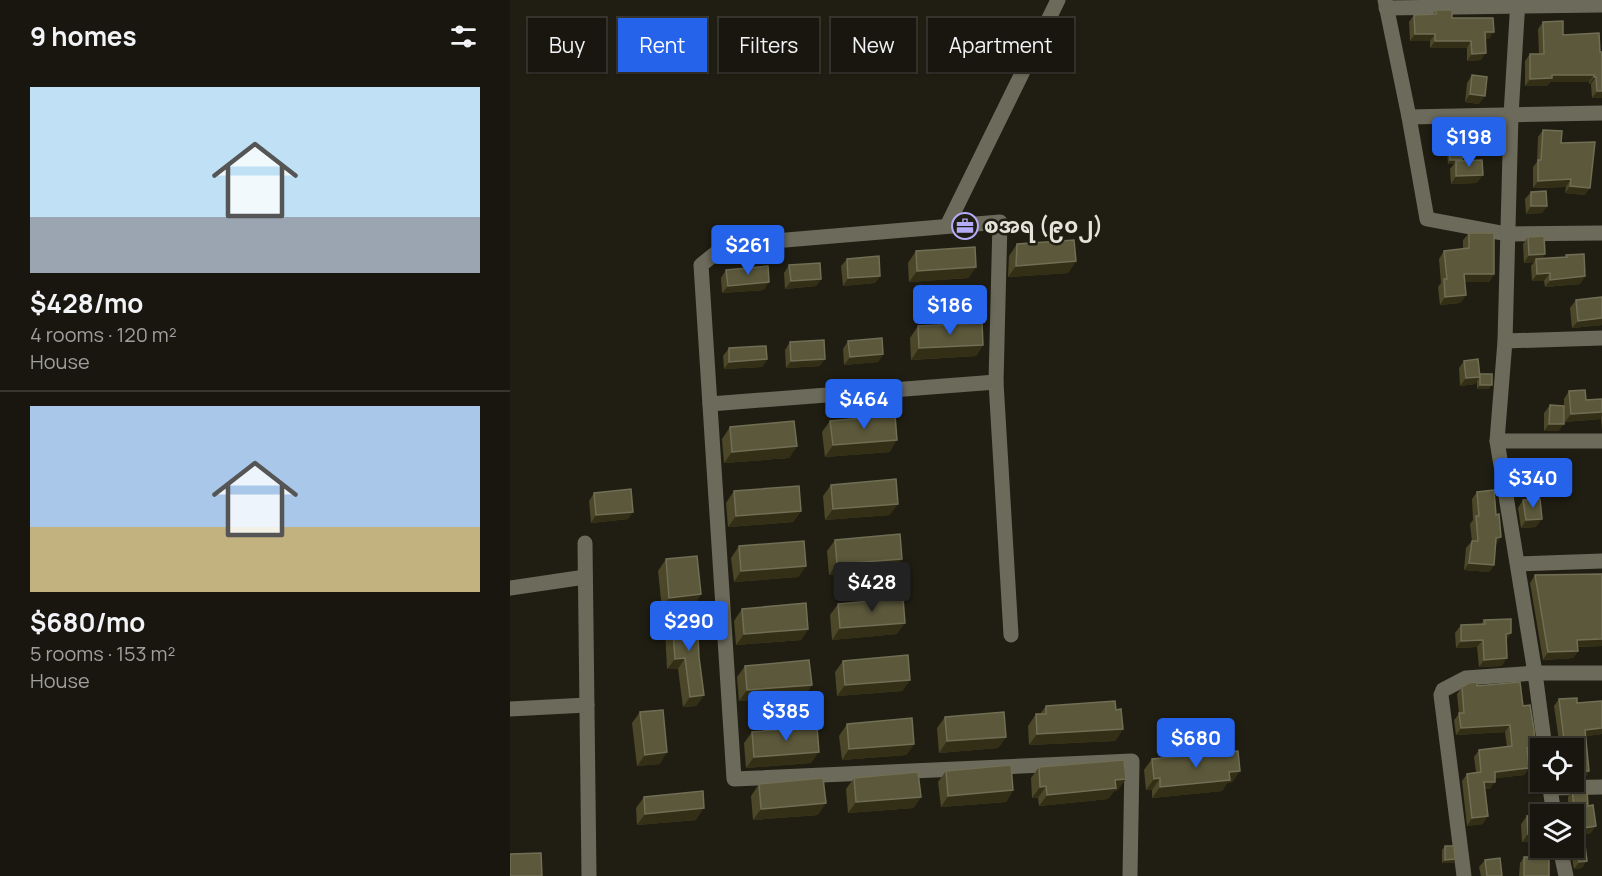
<!DOCTYPE html>
<meta charset="utf-8">
<style>
body{margin:0;font-family:Manrope,"Noto Sans Myanmar",sans-serif;background:#211f17;color:#f1f3f6;height:100vh;display:flex;flex-direction:column;font-size:22px;white-space:nowrap}
*{box-sizing:border-box;margin:0}
p{font-size:20px;color:#9f9f9e}
.icon{flex:none;width:33px;height:33px;fill:none;stroke:currentColor;stroke-width:2;stroke-linecap:round;stroke-linejoin:round}
.map{position:relative;flex:1;overflow:hidden}
.details{display:flex;flex-direction:column;background:#18160e;width:510px}
.details>*{flex:none}
.guide{position:absolute;left:18px;top:18px;width:570px;height:54px;display:flex;gap:12px}
.controls{position:absolute;left:1020px;top:738px;display:grid;gap:12px}
.controls a{display:grid;place-items:center;width:54px;height:54px;border-radius:0px;background:#18160e;box-shadow:0 2px 4px #0004,0 0 0 2px #36352e;font-size:30px}
.price{position:absolute;translate:-50% -51px;padding:0 14px;border-radius:6px;background:#2563eb;color:#fff;font-size:20px;line-height:39px;filter:drop-shadow(0 2px 3px #0008)}
.price::after{content:'';position:absolute;left:50%;top:36px;width:18px;height:14px;margin-left:-9px;background:inherit;clip-path:polygon(0 0,100% 0,50% 100%)}
.price.on{background:#222;color:#fff}
ul{padding:0;list-style:none}
li{display:grid;align-content:center;gap:12px;height:318px;padding:0 30px}
li+li{border-top:2px solid #36352e}
li span{display:grid;place-items:center;height:186px;border-radius:0px;color:#555}
li>.icon{margin-inline-start:auto}
span .icon{width:108px;height:108px;fill:#fffc;stroke-width:1}
li b{font-size:26px}
h2{display:flex;justify-content:space-between;align-items:center;height:72px;padding:0 30px;font-size:26px}
.tag{padding:0 21px;border-radius:0px;background:#18160e;box-shadow:0 2px 4px #0004,0 0 0 2px #36352e;font-size:21px;line-height:54px}
.tag.on{background:#2563eb;color:#fff}
main{display:flex;flex:1;min-height:0}
.map>svg:first-child{display:block}
</style>
<main>
<section class="details">
<h2>9 homes<svg class="icon" aria-label="filters" viewBox="0 0 24 24"><path d="M4 7h16M4 17h16"/><circle cx="9" cy="7" r="2"/><circle cx="15" cy="17" r="2"/></svg></h2>
<ul>
<li><span style="background:linear-gradient(#bfe0f5 70%,#9aa5b1 0)"><svg class="icon" aria-label="home" viewBox="0 0 24 24"><path d="M3 11l9-7 9 7M6 9v11h12V9"/></svg></span><div><b>$428/mo</b><p>4 rooms · 120 m²</p><p>House</p></div></li>
<li><span style="background:linear-gradient(#a9c7e8 65%,#c2b280 0)"><svg class="icon" aria-label="home" viewBox="0 0 24 24"><path d="M3 11l9-7 9 7M6 9v11h12V9"/></svg></span><div><b>$680/mo</b><p>5 rooms · 153 m²</p><p>House</p></div></li>
</ul>
</section>
<div class="map">
<svg width="1092" height="876" viewBox="0 0 1092 876">
<rect width="100%" height="100%" fill="#201e12"/>
<g fill="none" stroke-linecap="round" stroke-linejoin="round">
<g stroke="#6b6a5b" stroke-width="15">
<path d="M875 0 899 117 917 219 997 234 1092 233"/>
<path d="M1008 0 1001 115 995 341 987 441 1025 673 1035 748"/>
<path d="M876 8 1092 5"/>
<path d="M899 117 1092 113"/>
<path d="M437 226 548 0"/>
<path d="M995 341 1092 338"/>
<path d="M200 404 486 382"/>
<path d="M987 441H1092"/>
<path d="M75 543 79 876"/>
<path d="M1008 564 1092 561"/>
<path d="M0 588 75 577"/>
<path d="M501 635 486 382 490 222 216 245 191 265 224 779 622 761 620 876"/>
<path d="M0 709 77 705"/>
<path d="M1039 782 1044 814"/>
<path d="M1040 788 1092 787"/>
<path d="M1050 848 1056 876"/>
<path d="M954 876 931 695 933 690 956 678 1025 673H1092"/>
</g>
</g>
<g fill="#4b4728">
<path d="M926 10 979 39H975L971 60 957 61V48H920V41H900L899 22 904 15 923 14Z"/>
<path d="M1033 22 1053 35 1089 33 1092 98H1082L1081 84H1079V82H1040L1037 86H1015V61L1020 54H1029L1028 29Z"/>
<path d="M962 75 969 104 955 102 957 83Z"/>
<path d="M1033 130 1075 195 1055 193 1056 187 1023 188V167L1027 162 1028 137Z"/>
<path d="M939 148 952 160 951 161 967 183 941 184 940 169 944 164H938L937 152Z"/>
<path d="M1021 192 1037 206 1032 213 1016 214 1015 199Z"/>
<path d="M959 233 984 274 979 282H954L956 295 950 303 930 305 928 287 931 283 929 259 934 251 953 249V240Z"/>
<path d="M1018 237 1035 254 1032 258 1055 257 1056 255 1075 276 1070 284 1035 287 1034 281H1022L1021 266 1024 262 1014 263 1013 244Z"/>
<path d="M507 244 566 261 558 273 498 277 499 256Z"/>
<path d="M406 251 466 267 458 278 399 282 398 263Z"/>
<path d="M337 259 370 276 365 283 333 286 331 266Z"/>
<path d="M279 265 311 279 306 286 275 289 274 273Z"/>
<path d="M216 270 254 290 212 293 211 278Z"/>
<path d="M1092 297V325L1062 328 1060 308 1066 300Z"/>
<path d="M408 326 473 345 466 356 401 360 400 338Z"/>
<path d="M338 341 373 354 368 362 334 365 333 349Z"/>
<path d="M280 342 310 366 276 368 275 350Z"/>
<path d="M219 348 257 359 252 367 214 369 213 356Z"/>
<path d="M954 361 970 374 979 389H967V381L965 384 950 386 949 368Z"/>
<path d="M1059 391 1076 400 1092 399V431L1091 419 1055 422 1054 406V424L1048 431H1034V413L1040 405 1054 406V399Z"/>
<path d="M320 421 380 452 315 457 312 432Z"/>
<path d="M220 427 287 446 279 458 214 463 212 439Z"/>
<path d="M321 485 380 515 315 520 313 496Z"/>
<path d="M224 491 291 511 283 522 218 527 216 503Z"/>
<path d="M967 492 986 545 984 565 979 572 954 570 956 548 962 541 960 524 963 520 962 499Z"/>
<path d="M84 493 118 519 81 523 79 501Z"/>
<path d="M1013 500 1026 527 1011 528 1008 508Z"/>
<path d="M325 540 384 570 319 575 317 551Z"/>
<path d="M229 546 296 566 288 577 224 582 221 558Z"/>
<path d="M156 559 191 594 183 606 152 609 148 571Z"/>
<path d="M1092 574V646L1068 647V651L1063 658 1033 660 1020 583 1025 575Z"/>
<path d="M328 604 387 634 322 640 320 615Z"/>
<path d="M232 609 298 629 291 640 226 645 224 621Z"/>
<path d="M162 619 194 695 186 706 173 707 168 669H157L155 630Z"/>
<path d="M974 620 1001 633 996 640 992 666 969 667 967 647 946 648 945 633 951 625 971 624Z"/>
<path d="M333 661 400 680 392 691 327 696 325 672Z"/>
<path d="M235 666 302 685 294 696 229 701 227 677Z"/>
<path d="M967 686 1013 706 1025 747 1020 754H1017L1019 768 1014 775 985 778 980 789H975L973 824 957 826 952 781 957 774 966 772 964 757 969 750 997 747 995 732 946 735 944 720 949 714 947 694 952 687Z"/>
<path d="M1049 699 1067 703 1092 701V734L1076 736 1079 771 1075 778 1064 748H1050L1044 706Z"/>
<path d="M536 706 606 710 613 729 605 741 519 745 518 726 526 714H530Z"/>
<path d="M130 712 150 764 127 766 122 723Z"/>
<path d="M435 717 496 737 488 748 429 753 427 728Z"/>
<path d="M337 724 404 744 396 755 332 760 329 736Z"/>
<path d="M242 732 301 763 236 768 234 743Z"/>
<path d="M642 759 730 771 722 782 717 783 712 791 642 798V790H636L634 770Z"/>
<path d="M529 767 608 790 604 791 598 799 529 806 528 798H522L521 778Z"/>
<path d="M436 771 503 790 496 802 431 807 428 782Z"/>
<path d="M344 778 411 797 403 808 338 813 336 789Z"/>
<path d="M249 784 308 815 243 820 241 796Z"/>
<path d="M1062 790 1081 833 1074 834 1072 868 1064 869 1060 848H1064V814H1054L1058 808V797Z"/>
<path d="M134 797 186 820 127 825 126 808Z"/>
<path d="M1030 815V841L1012 842 1011 824 1017 816Z"/>
<path d="M935 846 945 859 943 863H932V850Z"/>
<path d="M1014 857 1039 876H1009L1010 863Z"/>
<path d="M975 860 992 876H971L969 867Z"/>
</g>
<g fill="#332f17">
<path d="M975 32H984L979 39H970Z"/>
<path d="M905 34H925L920 41H900Z"/>
<path d="M925 41H961L957 48H920Z"/>
<path d="M976 53 971 60 957 61 962 54Z"/>
<path d="M1042 75H1084L1079 82H1040L1037 86H1015L1020 79Z"/>
<path d="M1084 77H1086L1081 84H1079Z"/>
<path d="M1087 91H1092V98H1082Z"/>
<path d="M960 94 975 96 969 104 955 102Z"/>
<path d="M940 160H952L949 163 946 161 944 164H938Z"/>
<path d="M973 175 967 183 941 184 946 176Z"/>
<path d="M1061 179 1056 187 1023 188 1028 181Z"/>
<path d="M1060 186 1080 188 1075 195 1055 193Z"/>
<path d="M1021 206H1037L1032 213 1016 214Z"/>
<path d="M1035 254 1030 262 1026 259 1024 262 1014 263 1019 255Z"/>
<path d="M566 261 558 273 498 277 506 266Z"/>
<path d="M466 267 458 278 399 282 407 271Z"/>
<path d="M1040 273 1034 281H1022L1027 274Z"/>
<path d="M954 274H984L979 282H949Z"/>
<path d="M370 276 365 283 333 286 338 278Z"/>
<path d="M1075 276 1070 284 1035 287 1040 280Z"/>
<path d="M311 279 306 286 275 289 281 281Z"/>
<path d="M259 282 254 290 212 293 218 286Z"/>
<path d="M956 295 950 303 930 305 935 297Z"/>
<path d="M1092 318V325L1062 328 1068 321Z"/>
<path d="M473 345 466 356 401 360 409 348Z"/>
<path d="M373 354 368 362 334 365 340 357Z"/>
<path d="M257 359 252 367 214 369 219 362Z"/>
<path d="M315 359 310 366 276 368 281 361Z"/>
<path d="M970 377 965 384 950 386 956 378Z"/>
<path d="M970 385H982L979 389H967Z"/>
<path d="M1092 412 1091 419 1055 422 1061 414Z"/>
<path d="M1039 424H1054L1048 431H1034Z"/>
<path d="M387 440 380 452 315 457 323 445Z"/>
<path d="M287 446 279 458 214 463 222 452Z"/>
<path d="M388 504 380 515 315 520 323 509Z"/>
<path d="M291 511 283 522 218 527 226 516Z"/>
<path d="M123 512 118 519 81 523 86 515Z"/>
<path d="M1032 519 1026 527 1011 528 1016 520Z"/>
<path d="M991 537 986 545V538Z"/>
<path d="M392 559 384 570 319 575 327 564Z"/>
<path d="M959 563 984 565 979 572 954 570Z"/>
<path d="M296 566 288 577 224 582 231 571Z"/>
<path d="M191 594 183 606 152 609 159 598Z"/>
<path d="M395 623 387 634 322 640 330 628Z"/>
<path d="M298 629 291 640 226 645 234 634Z"/>
<path d="M1001 633 996 641V634Z"/>
<path d="M1092 639V646L1062 647 1067 640Z"/>
<path d="M973 640 967 647 946 648 951 641Z"/>
<path d="M1068 651 1063 658 1033 660 1038 652Z"/>
<path d="M175 658 168 669H157L165 659Z"/>
<path d="M997 658 992 666 969 667 974 660Z"/>
<path d="M400 680 392 691 327 696 335 685Z"/>
<path d="M302 685 294 696 229 701 237 690Z"/>
<path d="M194 695 186 706 173 707 180 697Z"/>
<path d="M1000 725 995 732 946 735 951 728Z"/>
<path d="M1092 728V734L1071 737 1075 730Z"/>
<path d="M613 729 605 741 519 745 527 734Z"/>
<path d="M496 737 488 748 429 753 437 741Z"/>
<path d="M404 744 396 755 332 760 339 749Z"/>
<path d="M1025 747 1020 754 1012 755 1017 748Z"/>
<path d="M157 752 150 764 127 766 135 755Z"/>
<path d="M309 752 301 763 236 768 244 757Z"/>
<path d="M1019 768 1014 775 980 779 985 772Z"/>
<path d="M730 771 722 782 717 783 712 791 642 798 650 787 719 772Z"/>
<path d="M1064 771H1079L1075 778H1064Z"/>
<path d="M650 778 642 790H636L644 779Z"/>
<path d="M616 779 608 790 604 791 598 799 529 806 537 795 605 780Z"/>
<path d="M974 782H985L980 789H969Z"/>
<path d="M536 786 528 798H522L530 787Z"/>
<path d="M503 790 496 802 431 807 438 796Z"/>
<path d="M411 797 403 808 338 813 346 802Z"/>
<path d="M316 803 308 815 243 820 251 809Z"/>
<path d="M194 808 186 820 127 825 135 814Z"/>
<path d="M978 816 973 824 957 826 962 818Z"/>
<path d="M1086 826 1081 833 1068 835 1073 828Z"/>
<path d="M1030 833V841L1012 842 1018 834Z"/>
<path d="M945 859 943 863H932L935 860Z"/>
<path d="M1077 861 1072 868 1064 869 1069 862Z"/>
</g>
<g fill="#5b583b" stroke="#706e54" stroke-width="1.5">
<path d="M926 10H942V18H983L984 32H975L976 53 962 54 961 41H925V34H905L904 15 926 14Z"/>
<path d="M1053 21V35L1089 33 1090 52H1092V91H1087L1086 77H1084V75H1042V78L1020 79V54H1034L1033 22Z"/>
<path d="M962 75 977 77 975 96 960 94Z"/>
<path d="M1033 130 1052 131 1051 143 1085 142 1080 188 1060 186 1061 179 1028 181V160H1031Z"/>
<path d="M951 147 952 160H940L939 148Z"/>
<path d="M972 160 973 175 946 176V161Z"/>
<path d="M1036 191 1037 206H1021V192Z"/>
<path d="M959 233H984V274H954L956 295 935 297 934 279H937L934 251 959 248Z"/>
<path d="M1034 236 1035 254 1019 255 1018 237Z"/>
<path d="M564 240 566 261 506 266 507 244Z"/>
<path d="M465 247 466 267 407 271 406 251Z"/>
<path d="M1074 254 1075 276 1040 280V273L1027 274 1026 259 1057 257 1056 255Z"/>
<path d="M369 256 370 276 338 278 337 259Z"/>
<path d="M310 263 311 279 281 281 279 265Z"/>
<path d="M258 266 259 282 218 286 216 270Z"/>
<path d="M1092 297V318L1068 321 1066 300Z"/>
<path d="M472 323 473 345 409 348 408 326Z"/>
<path d="M372 338 373 354 340 357 338 341Z"/>
<path d="M314 340 315 359 281 361 280 342Z"/>
<path d="M256 346 257 359 219 362V348Z"/>
<path d="M968 359 970 377 956 378 954 361Z"/>
<rect x="970" y="374" width="12" height="11"/>
<path d="M1075 390 1076 400 1092 399V412L1061 414 1059 391Z"/>
<path d="M1040 405 1054 406V424H1039Z"/>
<path d="M385 415 387 440 323 445 320 421Z"/>
<path d="M284 421 287 446 222 452 220 427Z"/>
<path d="M386 479 388 504 323 509 321 485Z"/>
<path d="M289 486 291 511 226 516 224 491Z"/>
<path d="M121 489 123 512 86 515 84 493Z"/>
<path d="M984 490 986 515 989 514 991 537 986 538 984 565 959 563 962 541H968L966 516H969L967 492Z"/>
<path d="M1030 499 1032 519 1016 520 1013 500Z"/>
<path d="M390 534 392 559 327 564 325 540Z"/>
<path d="M294 541 296 566 231 571 229 546Z"/>
<path d="M187 556 191 594 159 598 156 559Z"/>
<path d="M1092 574V639L1067 640 1068 651 1038 652 1025 575Z"/>
<path d="M393 598 395 623 330 628 328 604Z"/>
<path d="M296 603 298 629 234 634 232 609Z"/>
<path d="M187 617 189 657 194 695 180 697 175 658 165 659 162 619Z"/>
<path d="M1001 619V633L996 634 997 658 974 660 973 640 951 641V625L975 624 974 620Z"/>
<path d="M398 655 400 680 335 685 333 661Z"/>
<path d="M299 660 302 685 237 690 235 666Z"/>
<path d="M967 682V686L1010 682 1013 706 1020 705 1024 729 1025 747 1017 748 1019 768 985 772V782H974L978 816 962 818 957 774 971 772 969 750 1002 746 1000 725 951 728 949 713H954L952 687 959 683Z"/>
<path d="M1067 698V703L1092 701V728L1075 730 1079 771H1064V748H1055L1049 699Z"/>
<path d="M605 701 606 710 611 709 613 729 527 734 526 714H536V706Z"/>
<path d="M153 710 157 752 135 755 130 712Z"/>
<path d="M494 712 496 737 437 741 435 717Z"/>
<path d="M402 718 404 744 339 749 337 724Z"/>
<path d="M307 726 309 752 244 757 242 732Z"/>
<path d="M728 751 730 771 719 772 720 780 650 787V778L644 779 642 759Z"/>
<path d="M614 760 616 779 605 780 606 788 537 795 536 786 530 787 529 767Z"/>
<path d="M501 765 503 790 438 796 436 771Z"/>
<path d="M408 772 411 797 346 802 344 778Z"/>
<path d="M313 778 316 803 251 809 249 784Z"/>
<path d="M1062 790H1077L1078 806 1083 805 1086 826 1073 828 1077 861 1069 862 1064 838V814H1058V808L1064 807Z"/>
<path d="M193 791 194 808 135 814 134 797Z"/>
<path d="M1030 815V833L1018 834 1017 816Z"/>
<path d="M935 846H944L945 859 935 860Z"/>
<path d="M31 853 32 876H0V854Z"/>
<rect x="1014" y="857" width="25" height="19"/>
<path d="M990 858 992 876H977L975 860Z"/>
</g>
<defs>
<symbol id="office-ring" viewBox="-11 -11 22 22"><circle r="9.5" fill="#201e12" stroke="#b5acf8" stroke-width="1.5"/><path d="M-6-3h4V-5.5h4V-3h4V5H-6ZM-1-4.5V-3h2v-1.5ZM-6 0V1H6V0Z" fill="#b5acf8"/></symbol>
</defs>
<g fill-rule="evenodd">
<use href="#office-ring" x="440" y="211" width="30" height="30"/>
</g>
<g text-anchor="middle" stroke-width="5" stroke-linejoin="round" paint-order="stroke">
<g font-size="21" font-weight="bold" fill="#e4e4db" stroke="#201e12" text-anchor="start">
<text x="474" y="233">စအရ (၉၀၂)</text>
</g>
</g>
</svg>
<div class="controls">
<a><svg class="icon" aria-label="locate" viewBox="0 0 24 24"><circle cx="12" cy="12" r="6"/><path d="M12 2v4M12 18v4M2 12h4M18 12h4"/></svg></a>
<a><svg class="icon" aria-label="layers" viewBox="0 0 24 24"><path d="M12 4l9 5-9 5-9-5zM3 14l9 5 9-5"/></svg></a>
</div>
<b class="price" style="left:959px;top:168px">$198</b>
<b class="price" style="left:238px;top:276px">$261</b>
<b class="price" style="left:440px;top:336px">$186</b>
<b class="price" style="left:354px;top:430px">$464</b>
<b class="price" style="left:1023px;top:509px">$340</b>
<b class="price on" style="left:362px;top:613px">$428</b>
<b class="price" style="left:179px;top:652px">$290</b>
<b class="price" style="left:276px;top:742px">$385</b>
<b class="price" style="left:686px;top:769px">$680</b>
<div class="guide">
<a class="tag">Buy</a>
<a class="tag on">Rent</a>
<a class="tag">Filters</a>
<a class="tag">New</a>
<a class="tag">Apartment</a>
</div>
</div>
</main>
